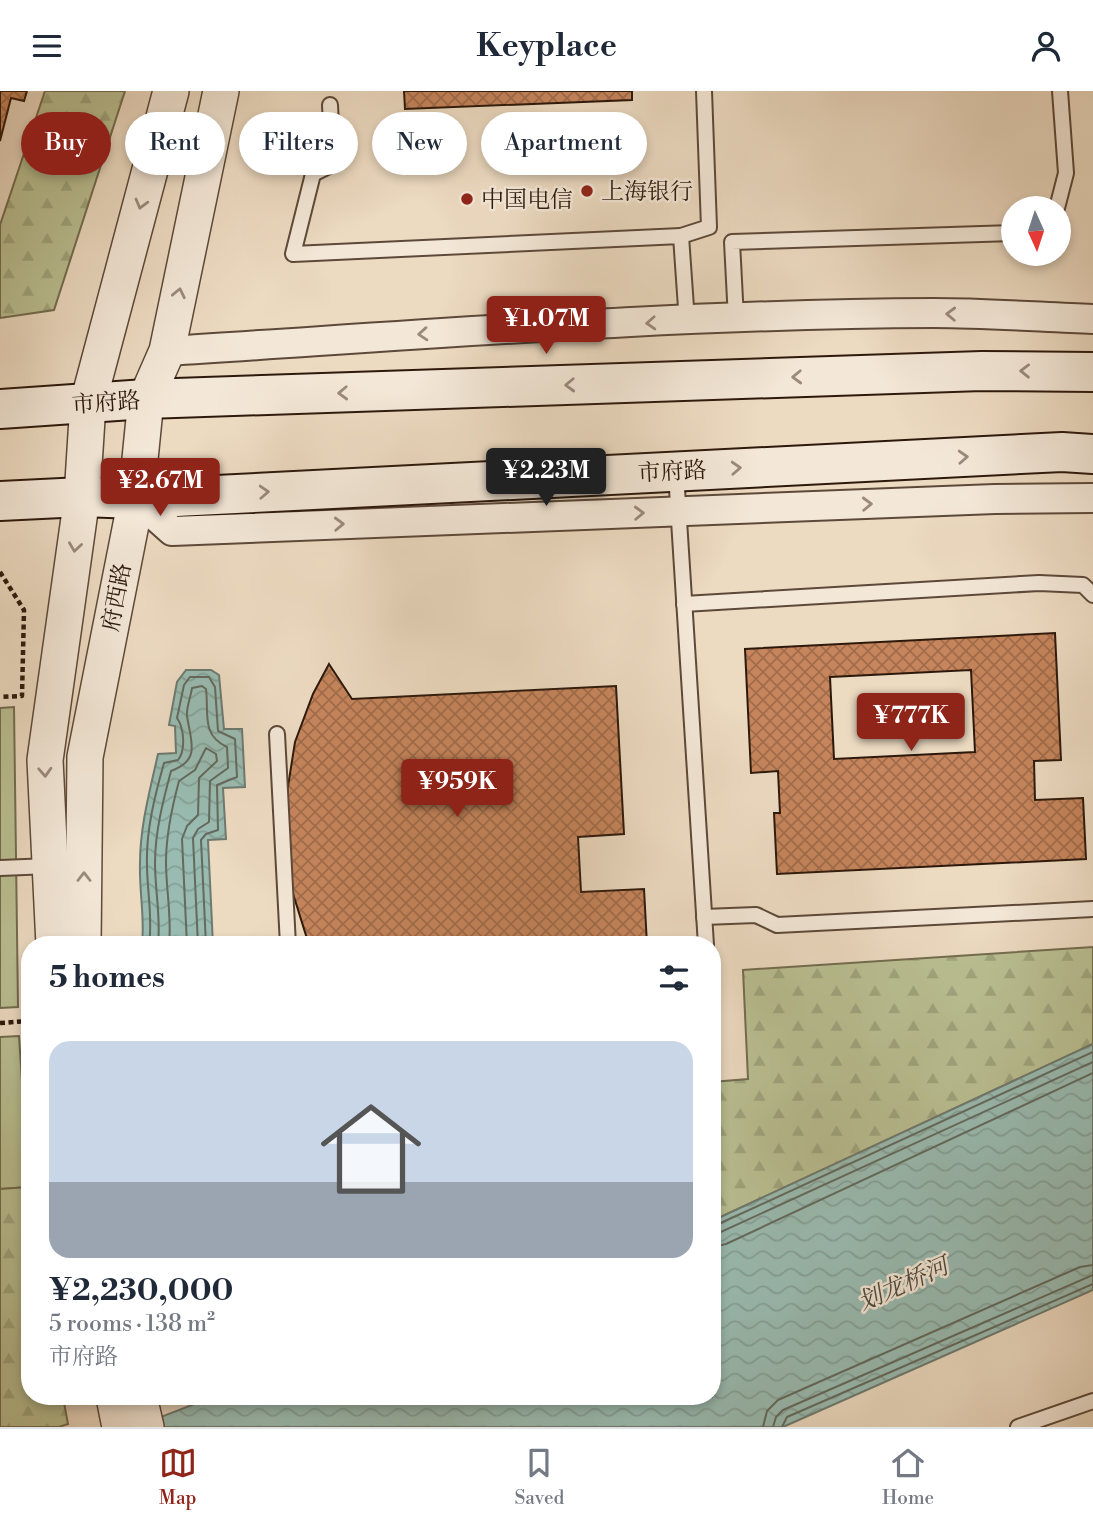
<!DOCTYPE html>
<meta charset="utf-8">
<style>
body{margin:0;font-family:"Libre Bodoni","Noto Serif SC",serif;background:#f2f2f3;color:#1f2937;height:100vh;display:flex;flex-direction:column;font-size:26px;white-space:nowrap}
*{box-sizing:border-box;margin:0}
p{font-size:23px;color:#747a83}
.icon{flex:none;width:38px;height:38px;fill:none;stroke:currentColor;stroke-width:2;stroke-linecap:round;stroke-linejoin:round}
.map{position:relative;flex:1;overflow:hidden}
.panel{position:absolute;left:21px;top:845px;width:700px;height:469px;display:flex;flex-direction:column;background:#fff;border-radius:28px;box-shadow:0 4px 10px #0003}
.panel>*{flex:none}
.banner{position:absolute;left:21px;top:21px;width:700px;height:63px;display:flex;gap:14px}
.needle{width:46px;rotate:177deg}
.fabs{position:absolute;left:1001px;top:105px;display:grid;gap:14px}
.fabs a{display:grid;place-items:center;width:70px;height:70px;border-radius:50%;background:#fff;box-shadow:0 4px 10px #0003;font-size:35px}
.price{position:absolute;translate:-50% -60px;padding:0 16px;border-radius:7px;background:#8f2418;color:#fff;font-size:23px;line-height:46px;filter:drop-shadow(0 2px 4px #0008)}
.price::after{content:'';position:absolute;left:50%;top:42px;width:21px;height:16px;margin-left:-10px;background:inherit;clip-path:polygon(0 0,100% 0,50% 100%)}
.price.selected{background:#222;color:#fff}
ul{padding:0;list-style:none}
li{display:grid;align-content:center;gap:14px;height:371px;padding:0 28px}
li span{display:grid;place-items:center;height:217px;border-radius:21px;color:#555}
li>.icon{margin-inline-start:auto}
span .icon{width:126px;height:126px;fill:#fffc;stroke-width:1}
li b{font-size:30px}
h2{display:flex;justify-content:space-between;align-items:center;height:84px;padding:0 28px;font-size:30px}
.tag{padding:0 24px;border-radius:32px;background:#fff;box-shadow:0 4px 10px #0003;font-size:24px;line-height:63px}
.tag.selected{background:#8f2418;color:#fff}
header{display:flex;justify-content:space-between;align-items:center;height:91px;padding:0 28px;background:#fff;font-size:32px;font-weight:700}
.menu{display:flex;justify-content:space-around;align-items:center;height:98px;border-top:2px solid #e0e1e3;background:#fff;font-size:19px;color:#747a83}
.menu a{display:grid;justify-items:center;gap:4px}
.menu .selected{color:#8f2418}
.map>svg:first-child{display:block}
</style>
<header><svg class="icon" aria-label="menu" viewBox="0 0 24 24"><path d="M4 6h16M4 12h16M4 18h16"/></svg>Keyplace<svg class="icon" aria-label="person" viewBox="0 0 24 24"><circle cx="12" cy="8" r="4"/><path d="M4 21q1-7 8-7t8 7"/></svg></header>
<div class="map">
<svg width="1093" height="1336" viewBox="0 0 1093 1336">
<defs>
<pattern id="forest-firs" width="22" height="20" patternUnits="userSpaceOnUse" patternTransform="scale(1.75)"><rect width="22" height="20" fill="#b9bf92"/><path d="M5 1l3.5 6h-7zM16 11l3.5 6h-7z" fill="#9fa47d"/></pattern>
<pattern id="water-waves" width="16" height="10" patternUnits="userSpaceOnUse" patternTransform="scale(1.75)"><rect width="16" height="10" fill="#99bbb1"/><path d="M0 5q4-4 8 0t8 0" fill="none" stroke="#84a097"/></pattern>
<pattern id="building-cross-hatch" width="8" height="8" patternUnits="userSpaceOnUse" patternTransform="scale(1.75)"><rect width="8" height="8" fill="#c6855c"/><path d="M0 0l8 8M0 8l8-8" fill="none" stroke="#a16c4a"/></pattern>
</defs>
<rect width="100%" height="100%" fill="#ecdac1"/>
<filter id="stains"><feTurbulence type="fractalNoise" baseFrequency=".00286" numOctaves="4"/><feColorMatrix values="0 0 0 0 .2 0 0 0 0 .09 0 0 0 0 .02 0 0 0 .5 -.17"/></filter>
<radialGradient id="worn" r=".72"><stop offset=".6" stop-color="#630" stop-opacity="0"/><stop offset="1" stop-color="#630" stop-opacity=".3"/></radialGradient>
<g fill="#b9bf92" stroke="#736c4f" stroke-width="2">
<path d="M14 616 18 916 0 917V617Z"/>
<path d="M19 945 29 1096 0 1098V946Z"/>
</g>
<g fill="url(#forest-firs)" stroke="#736c4f" stroke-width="2">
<path d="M45 0H125L54 219 0 227V134Z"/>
<path d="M1093 856V953L712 1130V991L748 988 743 879Z"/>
<path d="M29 1096 30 1306H63L68 1333 59 1336H0V1098Z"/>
</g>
<g fill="url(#water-waves)" stroke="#6e7a6f" stroke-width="2">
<path d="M186 579H211L219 584 224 638H242L245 696 223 697 226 748 208 749 213 854H142C145 826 139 800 140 772 140 735 150 699 158 663L176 662 175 635 169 634 177 591Z"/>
<path d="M1093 953V1199L783 1336H135L200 1311 206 1306H712V1130Z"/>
</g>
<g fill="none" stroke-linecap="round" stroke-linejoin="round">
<g stroke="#636a5e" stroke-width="2">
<path d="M149 854C153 826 147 801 147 773 146 739 155 704 164 672L178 669C186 659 184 637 177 627L184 594 190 586H209L215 596 218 640 235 648 237 686 217 694 218 739 206 743 201 749 206 854"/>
<path d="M158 854C161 826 155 800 155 772 155 741 163 710 171 680 201 669 191 651 187 625 186 617 191 605 192 597L202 595 206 598C209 623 201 644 227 656L228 677 210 690 209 731 198 738 193 747 198 854"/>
<path d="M169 854C172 826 166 799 166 771 166 744 172 716 179 690L195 679 206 657 216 663 217 670 199 687 198 724 187 735 182 748 187 854"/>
<path d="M712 1136 1093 961"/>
<path d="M712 1145 1093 971"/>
<path d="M712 1156 726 1153 1093 982"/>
<path d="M763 1336 767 1320 778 1309 1080 1176 1093 1174"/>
<path d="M773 1336 776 1326 783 1319 1093 1184"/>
<path d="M782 1336 787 1326 1093 1193"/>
</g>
</g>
<g fill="url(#building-cross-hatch)" stroke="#2d190c" stroke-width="2" fill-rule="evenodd">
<path d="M0 0H27L24 10 11 7 0 50Z"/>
<path d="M404 0H632V9L405 18Z"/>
<path d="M1055 542 1061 669 1034 670 1035 709 1083 707 1086 768 777 783 774 722H780L778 680 751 682 745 558ZM971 579 975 661 834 668 830 586Z"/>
<path d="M329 573 352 608 616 595 624 743 578 746 581 801 644 798 647 854H309L290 793 286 708 295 651 313 603Z"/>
</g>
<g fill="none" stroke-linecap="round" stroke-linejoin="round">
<defs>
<g id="service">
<path d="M330 14 333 73 313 83 293 163 681 145 687 231"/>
<path d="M1057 117 1066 82 1060 0"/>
<path d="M681 145 709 136 704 0"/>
<path d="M736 228 732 151 1013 142"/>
<path d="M676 382 706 854"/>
<path d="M684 513 1039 492 1083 494 1093 504"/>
<path d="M277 643 288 854"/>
<path d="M0 777 50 775"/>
<path d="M704 826 756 824 777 834 1093 818"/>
<path d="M712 947V975"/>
<path d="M1018 1336 1093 1310"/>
</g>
<g id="minor">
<path d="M167 260C422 244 678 223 934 222 987 222 1040 226 1093 228"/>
<path d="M136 408 172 440 995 408 1093 407"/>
</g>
<g id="tertiary">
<path d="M54 854 45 669 82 406 88 312 171 0"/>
<path d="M83 854 85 666 136 408 146 308 167 260 221 0"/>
<path d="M114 1306 120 1336"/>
<path d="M139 1306 146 1336"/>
</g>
<g id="secondary">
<path d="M0 318 146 308 982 280 1093 281"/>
<path d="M0 410 82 406 136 408 1062 361 1093 363"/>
</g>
</defs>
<use href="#service" stroke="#5d4939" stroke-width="18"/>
<use href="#minor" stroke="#5d4939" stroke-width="32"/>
<use href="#tertiary" stroke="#5d4939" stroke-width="38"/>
<use href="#secondary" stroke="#2d190c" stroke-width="42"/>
<g stroke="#2d190c" stroke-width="4.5" stroke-dasharray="5 3.5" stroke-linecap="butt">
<path d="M0 481 24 519 22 605 0 606"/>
<path d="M28 930 30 994"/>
<path d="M0 932 28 930 27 865"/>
</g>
<use href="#service" stroke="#f3e7d7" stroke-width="14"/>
<use href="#minor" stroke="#f3e7d7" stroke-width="28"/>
<use href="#tertiary" stroke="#f3e7d7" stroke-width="35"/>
<use href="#secondary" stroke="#f3e7d7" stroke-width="38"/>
</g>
<defs><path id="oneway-chevron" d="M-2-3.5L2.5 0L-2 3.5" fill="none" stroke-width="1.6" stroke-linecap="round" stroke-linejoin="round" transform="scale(1.75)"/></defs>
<g stroke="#9a8a7c">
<use href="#oneway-chevron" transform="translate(141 113) rotate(105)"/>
<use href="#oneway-chevron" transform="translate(179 202) rotate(-78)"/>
<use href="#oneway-chevron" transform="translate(951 223) rotate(-178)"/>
<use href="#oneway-chevron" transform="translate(651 232) rotate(177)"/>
<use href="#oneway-chevron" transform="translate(423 243) rotate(176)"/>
<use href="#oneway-chevron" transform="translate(1025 280) rotate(-179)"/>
<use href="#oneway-chevron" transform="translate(797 286) rotate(178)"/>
<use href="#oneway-chevron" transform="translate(570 294) rotate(178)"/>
<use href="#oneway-chevron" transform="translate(343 302) rotate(178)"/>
<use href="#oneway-chevron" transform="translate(963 366) rotate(-3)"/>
<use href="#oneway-chevron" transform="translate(736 377) rotate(-3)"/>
<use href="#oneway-chevron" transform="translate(264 401) rotate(-3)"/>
<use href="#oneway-chevron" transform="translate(867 413) rotate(-2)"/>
<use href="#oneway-chevron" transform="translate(639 422) rotate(-2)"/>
<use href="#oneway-chevron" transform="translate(339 433) rotate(-2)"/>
<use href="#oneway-chevron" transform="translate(75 456) rotate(98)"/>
<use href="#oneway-chevron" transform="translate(45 681) rotate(87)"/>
<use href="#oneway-chevron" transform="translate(84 786) rotate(-90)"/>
</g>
<g fill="#8f2418" stroke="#f3e7d7" stroke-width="2.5">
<circle cx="587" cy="100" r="7"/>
<circle cx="467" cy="108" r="7"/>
</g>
<g text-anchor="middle" stroke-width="5" stroke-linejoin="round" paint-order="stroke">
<g font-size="23" fill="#2d190c" stroke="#f3e7d7" text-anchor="start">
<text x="601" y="108">上海银行</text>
<text x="481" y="116">中国电信</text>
</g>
<g font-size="23" fill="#2d190c" stroke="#f3e7d7">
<text transform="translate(106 311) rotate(-4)" y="8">市府路</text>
<text transform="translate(672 380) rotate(-3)" y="8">市府路</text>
<text transform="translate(116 506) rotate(-79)" y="8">府西路</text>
</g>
<g font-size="24" font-style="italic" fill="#4d4a3e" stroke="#f3e7d7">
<text transform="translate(903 1193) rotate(-24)" y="8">划龙桥河</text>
</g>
</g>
<rect width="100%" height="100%" filter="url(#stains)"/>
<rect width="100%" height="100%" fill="url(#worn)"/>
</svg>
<div class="fabs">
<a><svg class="needle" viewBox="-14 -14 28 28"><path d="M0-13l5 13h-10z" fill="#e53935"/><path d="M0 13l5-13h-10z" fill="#747a83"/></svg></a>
</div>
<b class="price" style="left:546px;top:265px">¥1.07M</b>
<b class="price selected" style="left:546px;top:417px">¥2.23M</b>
<b class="price" style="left:160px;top:427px">¥2.67M</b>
<b class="price" style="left:911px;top:662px">¥777K</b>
<b class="price" style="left:457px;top:728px">¥959K</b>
<div class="banner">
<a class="tag selected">Buy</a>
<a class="tag">Rent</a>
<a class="tag">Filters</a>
<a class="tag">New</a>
<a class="tag">Apartment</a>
</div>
<section class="panel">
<h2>5 homes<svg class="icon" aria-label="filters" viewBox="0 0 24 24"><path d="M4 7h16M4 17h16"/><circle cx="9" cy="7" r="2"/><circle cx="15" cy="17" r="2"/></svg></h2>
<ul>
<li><span style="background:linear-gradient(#c9d6e8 65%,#9aa5b1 0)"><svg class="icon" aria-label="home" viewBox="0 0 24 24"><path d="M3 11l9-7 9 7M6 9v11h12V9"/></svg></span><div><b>¥2,230,000</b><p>5 rooms · 138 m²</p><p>市府路</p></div></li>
</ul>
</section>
</div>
<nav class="menu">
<a class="selected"><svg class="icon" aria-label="map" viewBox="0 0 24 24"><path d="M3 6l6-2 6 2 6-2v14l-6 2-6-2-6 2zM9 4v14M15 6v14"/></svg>Map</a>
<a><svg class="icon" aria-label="saved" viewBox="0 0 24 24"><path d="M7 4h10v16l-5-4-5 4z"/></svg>Saved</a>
<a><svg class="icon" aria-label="home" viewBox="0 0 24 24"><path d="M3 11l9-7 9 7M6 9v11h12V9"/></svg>Home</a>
</nav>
